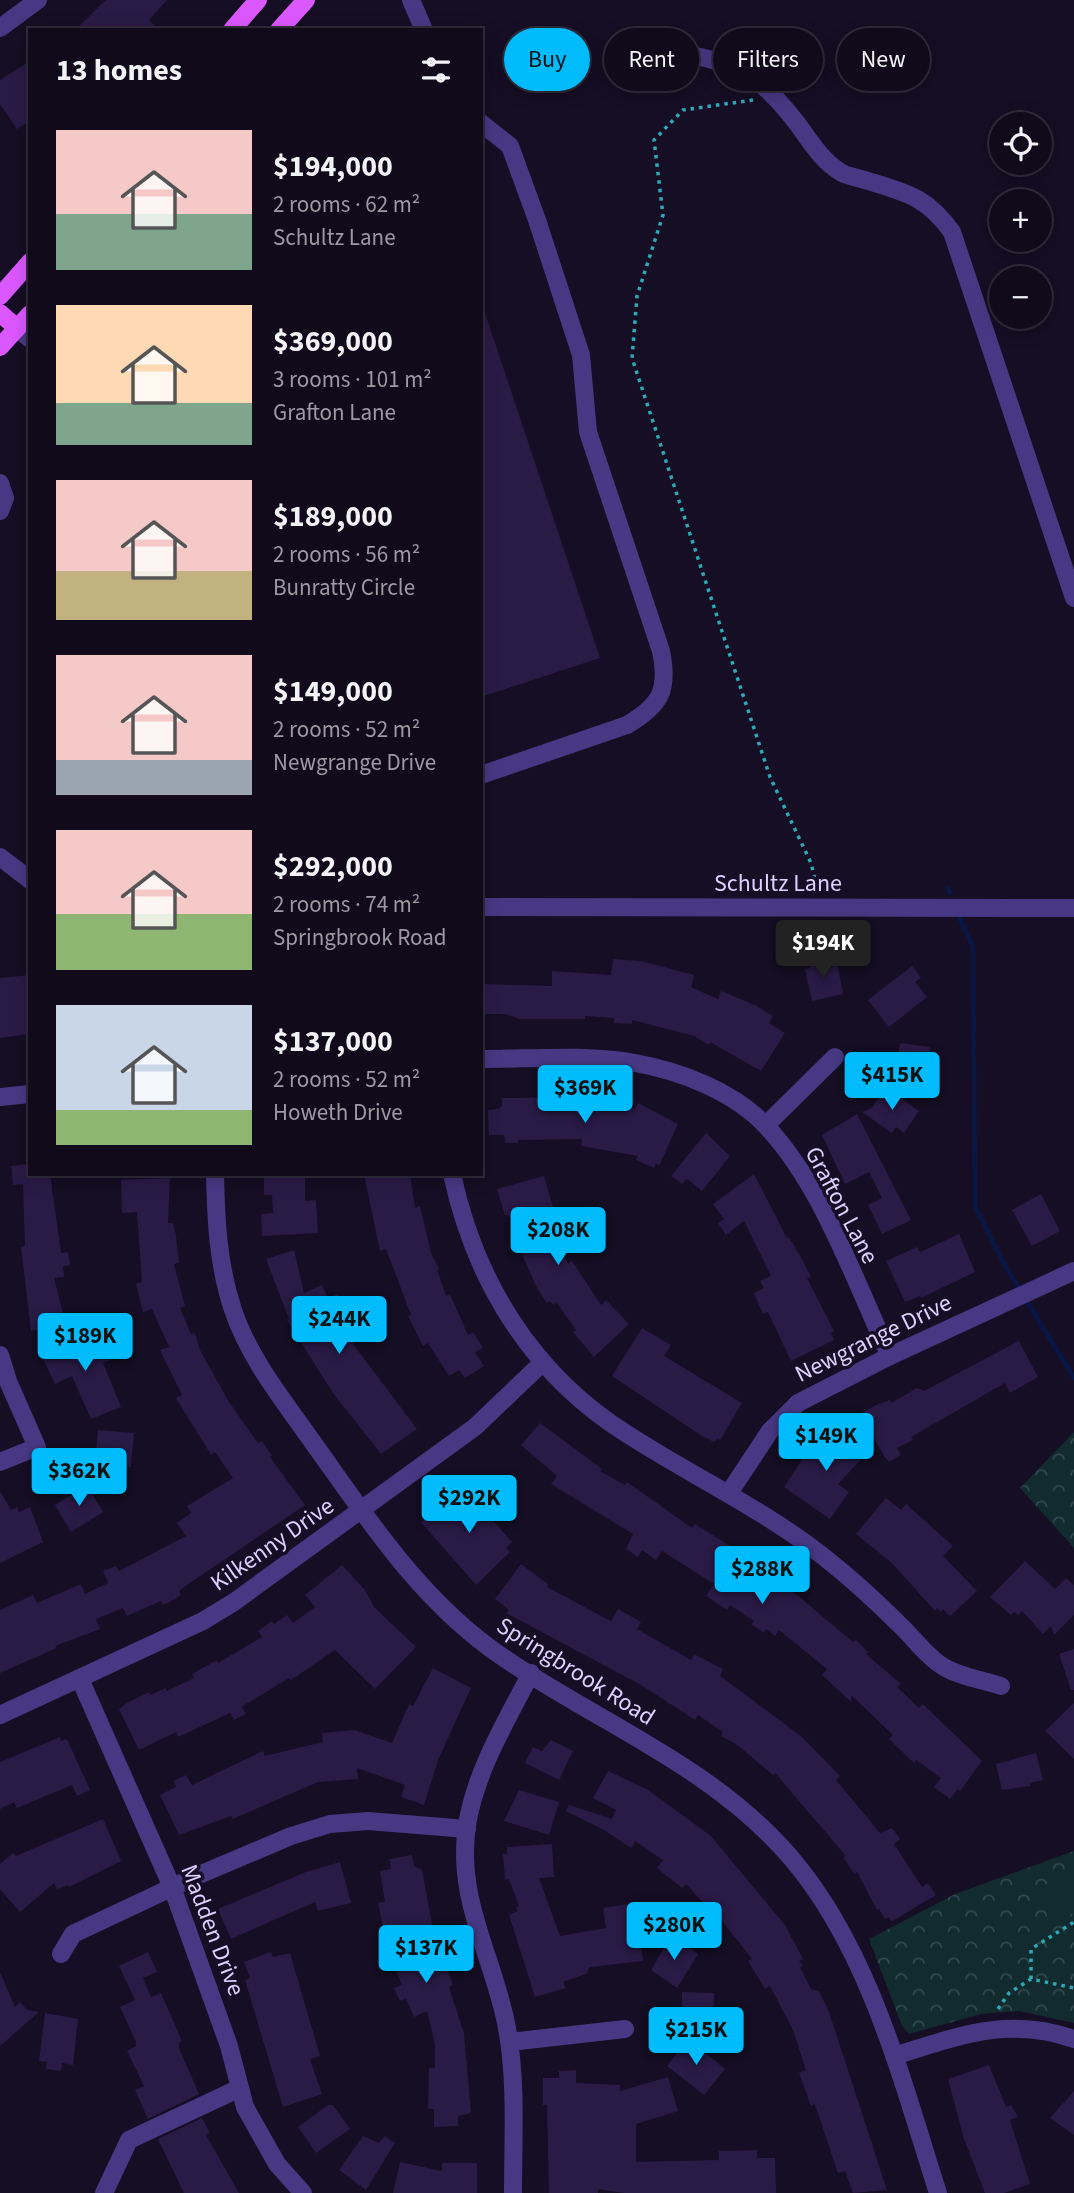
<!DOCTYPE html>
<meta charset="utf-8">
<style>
body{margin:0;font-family:"Source Sans 3",sans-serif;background:#191324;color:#f1f3f6;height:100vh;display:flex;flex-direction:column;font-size:26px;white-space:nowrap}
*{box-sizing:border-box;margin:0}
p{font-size:23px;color:#9c9aa3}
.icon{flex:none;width:38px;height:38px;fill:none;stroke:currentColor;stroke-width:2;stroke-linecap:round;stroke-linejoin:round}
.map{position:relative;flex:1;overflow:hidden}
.details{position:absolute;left:28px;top:28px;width:455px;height:1148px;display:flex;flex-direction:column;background:#100a1b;border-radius:0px;box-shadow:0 4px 18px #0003,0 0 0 2px #302b3a}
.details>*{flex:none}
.guide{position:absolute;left:504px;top:28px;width:464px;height:63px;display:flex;gap:14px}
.controls{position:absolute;left:989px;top:112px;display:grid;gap:14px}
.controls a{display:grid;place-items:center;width:63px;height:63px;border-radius:50%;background:#100a1b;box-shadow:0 4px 18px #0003,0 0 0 2px #302b3a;font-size:35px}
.price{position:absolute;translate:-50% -60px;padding:0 16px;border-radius:7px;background:#00bcfc;color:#111;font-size:23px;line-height:46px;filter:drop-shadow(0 2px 4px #0008)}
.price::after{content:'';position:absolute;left:50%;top:42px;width:21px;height:16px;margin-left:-10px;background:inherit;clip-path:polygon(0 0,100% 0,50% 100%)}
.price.active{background:#222;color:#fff}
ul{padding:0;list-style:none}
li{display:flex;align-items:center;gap:21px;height:175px;padding:0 28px}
li span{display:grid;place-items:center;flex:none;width:196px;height:140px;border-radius:0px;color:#555}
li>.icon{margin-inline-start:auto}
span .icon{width:84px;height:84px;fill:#fffc;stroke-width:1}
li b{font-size:30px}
h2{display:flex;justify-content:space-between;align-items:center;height:84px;padding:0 28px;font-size:30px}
.pill{padding:0 24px;border-radius:32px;background:#100a1b;box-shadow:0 4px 18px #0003,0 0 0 2px #302b3a;font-size:24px;line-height:63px}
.pill.active{background:#00bcfc;color:#111}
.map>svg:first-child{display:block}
</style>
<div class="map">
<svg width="1074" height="2193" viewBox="0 0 1074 2193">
<defs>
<pattern id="park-crowns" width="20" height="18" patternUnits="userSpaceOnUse" patternTransform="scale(1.75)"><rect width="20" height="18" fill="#112b2f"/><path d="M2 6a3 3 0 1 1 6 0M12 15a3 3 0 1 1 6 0" fill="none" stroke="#33494e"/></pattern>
</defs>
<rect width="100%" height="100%" fill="#150e24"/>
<g fill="url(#park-crowns)">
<path d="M1074 1432V1548L1020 1488Z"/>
<path d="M1074 1851V2023L1019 2011 981 2014 909 2034 902 2026 869 1939 955 1894Z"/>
</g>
<path fill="#112b2f" d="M1074 1873V1913L1051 1923 1036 1889Z"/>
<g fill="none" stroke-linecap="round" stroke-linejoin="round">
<g stroke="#091543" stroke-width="5">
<path d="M948 888 950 893"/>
<path d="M960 919 973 947 975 1206 1004 1264 1074 1378"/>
</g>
</g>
<g fill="#2a1a46">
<path d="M106 0H167L149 20 159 30H75Z"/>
<path d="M30 61V121L17 129 0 104V80Z"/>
<path d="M481 310H484L600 658 481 697Z"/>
<path d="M821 957 823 966 837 963 843 994 812 1001 805 969 810 968 808 959Z"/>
<path d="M613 959 641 961 694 975 691 987 718 999 721 991 757 1006 773 1016 769 1023 785 1033 761 1071 710 1042 709 1045 694 1036 632 1020V1024L614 1023V1018L585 1016V1019H520L505 1014H481V984L552 986V971L611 975Z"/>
<path d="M912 966 921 978 915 982 927 997 889 1027 868 1000Z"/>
<path d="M30 975V1034L0 1038V978Z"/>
<path d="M900 1043 930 1047 925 1081 895 1076Z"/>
<path d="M886 1088 919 1111 904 1133 896 1127 892 1133 862 1112 872 1108Z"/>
<path d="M578 1097 635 1109 638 1103 678 1124 659 1166 656 1163 654 1168 636 1160 638 1156 581 1146 582 1139 518 1140V1143H505L504 1135H489L488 1110 498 1109 502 1106V1098Z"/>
<path d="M857 1114 911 1220 882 1234 868 1205 882 1198 869 1172 845 1184 822 1135Z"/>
<path d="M706 1133 730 1156 702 1191 687 1179 682 1184 671 1176Z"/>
<path d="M30 1164V1174H50L61 1253 68 1252 70 1265 63 1266 64 1277 54 1278 66 1325 31 1331 21 1247 25 1246 23 1184 13 1185 11 1166Z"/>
<path d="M264 1174H305V1201L316 1200 318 1233 262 1236 261 1214 273 1213 272 1195H264Z"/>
<path d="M364 1174H410L415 1208 420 1206 431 1253 439 1269 437 1270 446 1296 450 1294 468 1335 473 1332 483 1348 475 1352 484 1366 465 1378 459 1370 449 1376 428 1343 423 1346 408 1316 411 1315 386 1249 380 1251Z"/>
<path d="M754 1174 787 1238 789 1237 803 1261 811 1277 807 1278 834 1331 831 1333 834 1340 791 1361 768 1312 763 1314 754 1293 764 1288 760 1281 771 1276 744 1221 726 1235 718 1223 724 1219 713 1204Z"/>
<path d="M544 1176 553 1207 540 1211 554 1241 558 1240 568 1264 572 1261 601 1305 606 1300 629 1324 594 1357 573 1332 576 1330 557 1303 553 1305 550 1301 547 1303 537 1288 521 1252 527 1249 513 1218 505 1215 497 1189Z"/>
<path d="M170 1178 168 1223H173L176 1236 179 1263 174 1264 185 1306 180 1308 191 1334 195 1333 200 1350 229 1402 258 1443 262 1441 272 1456 270 1457 305 1505 184 1587 179 1591 181 1595 175 1599 163 1605 161 1601 127 1616 123 1608 96 1619 100 1629 55 1646 57 1648 0 1673V1610L33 1595 37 1603 81 1584 85 1594 108 1583 103 1571 116 1566 119 1571 186 1536 177 1523 191 1513 187 1506 233 1478 215 1452 211 1455 176 1398 182 1395 160 1350 169 1347 152 1309 143 1312 136 1284 142 1282 137 1212 122 1213 121 1180Z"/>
<path d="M1041 1194 1060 1231 1032 1246 1012 1210Z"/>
<path d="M959 1234 975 1272 921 1298 920 1296 905 1302 886 1261 917 1247 920 1252Z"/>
<path d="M294 1250 304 1293 322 1285 328 1298 338 1294 351 1324 347 1326 358 1341 353 1344 417 1429 381 1454 333 1393 287 1320 289 1319 266 1259Z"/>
<path d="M642 1328 671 1345 664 1356 742 1403 720 1440 717 1439 714 1442 702 1436 612 1376Z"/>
<path d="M89 1334 93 1344 104 1340 107 1346 112 1359 103 1363 121 1407 91 1419 72 1376 55 1384 41 1354Z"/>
<path d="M1019 1341 1038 1377 1010 1393 1005 1383 911 1437 913 1440 897 1448 901 1455 889 1462 884 1456 860 1414 876 1405 890 1400 891 1403 917 1388 924 1391Z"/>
<path d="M540 1423 602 1469 600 1471 625 1485 627 1482 692 1528 695 1524 765 1568 853 1642 856 1640 868 1652 866 1654 901 1684 897 1687 919 1708 923 1704 982 1761 960 1791 958 1789 950 1799 934 1787 941 1778 916 1760 914 1763 889 1739 893 1735 851 1695V1702L822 1675 827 1669 779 1630 775 1636 766 1629 764 1633 751 1624 754 1621 730 1605 727 1610 706 1596 714 1584 662 1551 656 1560 642 1550 638 1557 626 1549 633 1534 551 1484 557 1476 521 1445Z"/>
<path d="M835 1426 866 1454 838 1484 849 1492 830 1519 784 1487 802 1460Z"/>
<path d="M98 1430 134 1433 131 1467 95 1464Z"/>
<path d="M87 1485 103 1512 71 1532 55 1505Z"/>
<path d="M471 1486 489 1516 512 1542 506 1548 510 1552 476 1585 421 1522Z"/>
<path d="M0 1491 11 1510 17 1507 19 1512 30 1507 43 1542 0 1563Z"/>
<path d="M886 1498 901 1510 906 1504 953 1546 943 1556 977 1591 950 1616 943 1609 941 1612 937 1608 935 1611 892 1563 856 1534Z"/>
<path d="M1025 1561 1055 1589 1066 1578 1074 1585V1615L1054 1635 1051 1626 1043 1634 1022 1611 1018 1615 1014 1612 1011 1615 990 1597Z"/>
<path d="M521 1564 548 1584 547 1587 605 1618 611 1621 618 1609 641 1622 637 1629 691 1660 694 1654 723 1669 720 1676 801 1736 840 1776 836 1780 880 1833 892 1828 900 1839 894 1844 922 1887 928 1883 936 1895 891 1922 889 1917 885 1919 879 1909 877 1910 857 1872 854 1874 843 1857 846 1856 775 1773 773 1775 736 1744 721 1736 723 1732 698 1715 695 1720 641 1685 506 1613 509 1610 495 1599Z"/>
<path d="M342 1565 365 1590 374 1607 416 1647 375 1689 335 1650 291 1680 289 1678 246 1704 242 1707 246 1714 234 1720 230 1713 178 1737 176 1732 139 1750 119 1709 125 1704 149 1692 151 1695 165 1688 167 1691 194 1678 192 1674 217 1660 218 1663 262 1637 258 1631 272 1621 274 1624 287 1615 293 1623 315 1607 305 1595Z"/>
<path d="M1074 1649V1690H1071L1059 1654Z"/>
<path d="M433 1668 471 1688 438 1760 424 1805 401 1797 405 1785 357 1768 358 1779 318 1782 233 1819 231 1816 179 1835 160 1795 176 1787 174 1781 186 1775 192 1785 263 1751 265 1756 323 1742 322 1733 354 1730 392 1743 409 1704 413 1706Z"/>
<path d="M1074 1703V1759L1045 1731Z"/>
<path d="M60 1737 61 1741 67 1739 90 1790 77 1796 72 1785 17 1808 14 1802 0 1809V1762Z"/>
<path d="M551 1740 573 1751 559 1780 525 1763 533 1747 542 1751Z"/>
<path d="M1036 1753 1043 1780 1030 1783 1031 1786 1002 1790 996 1764Z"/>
<path d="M608 1771 648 1790 711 1836 785 1925 803 1959 799 1961 803 1965 800 1967 811 1989 819 1991 829 2012 887 2190 853 2193 845 2171 838 2173 815 2104 811 2106 799 2073 806 2070 793 2030 770 1986 765 1989 748 1961 752 1959 715 1912 713 1914 686 1884 682 1888 657 1868 663 1860 635 1841 631 1848 604 1830 566 1811 569 1805 612 1819 616 1810 593 1798Z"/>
<path d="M519 1790 559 1802 549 1835 504 1821Z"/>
<path d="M103 1819 121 1861 69 1887 68 1885 57 1889 54 1883 20 1912 0 1889V1864L13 1853 16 1856Z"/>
<path d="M552 1844 554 1877 539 1878 560 1936 606 1928 603 1908 636 1903 643 1961 590 1967 586 1974 563 1982 566 1988 535 1997 509 1915 518 1911 516 1907 519 1906 509 1879 505 1880 503 1854H507V1847Z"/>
<path d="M412 1855 414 1866 422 1870 432 1924 453 1985 449 1987 464 2033 471 2113 458 2116V2126L434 2127V2109H428L429 2068H435V2044L427 2011 414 2017 406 1999 400 2001 394 1988 402 1985 388 1949 378 1903 385 1902 380 1871 391 1869 389 1859Z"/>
<path d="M340 1862 351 1903 318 1911 315 1902 231 1939 218 1909 306 1872Z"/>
<path d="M672 1935 698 1954 677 1988 651 1970Z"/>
<path d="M148 1952 157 1972 143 1978 151 1997 161 1993 182 2041 179 2043V2048L199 2094 148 2119 135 2090 144 2086 127 2051 136 2046V2042L120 2007 135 2000 119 1966Z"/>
<path d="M271 1952 273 1957 290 1953 320 2056 310 2059 322 2094 283 2107 245 1980 250 1978 244 1962Z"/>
<path d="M0 1972 15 2007 20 2002 27 2010 39 2012 0 2046Z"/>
<path d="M682 1992 714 1993 713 2025H682Z"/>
<path d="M45 2013 78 2019 73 2065 62 2063 61 2071 46 2069 47 2062 39 2061Z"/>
<path d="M688 2039 725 2069 704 2095 667 2066Z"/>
<path d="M989 2065 1006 2107 1011 2105 1018 2117 1010 2120 1030 2184 1004 2193H985L964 2139 948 2079Z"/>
<path d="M576 2070V2083L620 2085V2091L668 2077 678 2111 636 2124V2162L719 2160V2151L757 2150V2158H775L776 2193H624L598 2189V2193H549L547 2105H543V2078H559V2071Z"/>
<path d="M1074 2091V2135L1050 2118Z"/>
<path d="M328 2105H333L350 2129 316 2153 298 2127Z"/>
<path d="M202 2118 210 2133 206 2135 239 2193H184L158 2139Z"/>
<path d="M363 2136 379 2143 385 2136 395 2143 366 2190 339 2170Z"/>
<path d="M400 2162 442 2171V2163H477V2193H393Z"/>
</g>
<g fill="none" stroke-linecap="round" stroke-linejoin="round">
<g stroke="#2daab8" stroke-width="3.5" stroke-dasharray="3.5 5" stroke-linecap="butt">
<path d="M753 100 683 110 654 140 663 215 637 296 632 358 770 777 811 863 818 892"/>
<path d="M1031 1979V1949L1074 1922"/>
<path d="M998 2009 1009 1993 1031 1979 1074 1988"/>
</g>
<g stroke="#473884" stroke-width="18">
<path d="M411 0 424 30"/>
<path d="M0 28 38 0"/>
<path d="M696 56C744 66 766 83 796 122 809 139 821 161 842 173 850 177 860 178 868 181 907 193 927 197 952 232L1074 598"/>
<path d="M481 123 510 146 537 220 581 355 588 432 661 651C669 690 661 705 627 725L481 775"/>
<path d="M17 328 30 339"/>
<path d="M0 483 5 498 0 511"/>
<path d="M0 857 30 880"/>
<path d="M481 907 1074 908"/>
<path d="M481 1059C531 1059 586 1054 635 1063 681 1071 735 1092 767 1127 823 1187 855 1282 890 1356"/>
<path d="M0 1097 30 1094"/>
<path d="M766 1125 835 1057"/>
<path d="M215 1174C216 1221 218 1265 233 1310 250 1360 284 1401 314 1444 370 1522 422 1603 504 1658 601 1724 714 1767 792 1859 870 1951 902 2081 938 2193"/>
<path d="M452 1174C475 1282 533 1375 627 1434 692 1476 763 1509 824 1557 852 1579 878 1603 903 1628 915 1640 927 1656 941 1665 956 1676 983 1680 1001 1686"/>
<path d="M0 1355 8 1381 37 1447 0 1462"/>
<path d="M729 1493 770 1431 798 1403 890 1356 1074 1271"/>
<path d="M80 1679 172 1887 229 2046 245 2107 277 2164 303 2193"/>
<path d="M0 1715 203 1621 234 1602 475 1427 541 1364"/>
<path d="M61 1954 73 1934 192 1878 291 1836 330 1824 368 1821 467 1829"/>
<path d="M510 2042 625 2029"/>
<path d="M894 2056C959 2036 1007 2016 1074 2039"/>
<path d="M104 2193 129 2140 240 2088"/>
<path d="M513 2193C513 2136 517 2078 506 2023 492 1954 456 1899 467 1825 476 1770 506 1722 531 1673"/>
</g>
<g stroke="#db58ff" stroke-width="18">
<path d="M232 30 258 0"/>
<path d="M279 30 306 0"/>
<path d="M0 296 30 262"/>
<path d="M0 313 17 328"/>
<path d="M0 347 30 314"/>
</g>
</g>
<g text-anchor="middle" stroke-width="7" stroke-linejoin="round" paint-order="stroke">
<g font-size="24" fill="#ded1ff" stroke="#150e24">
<text x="778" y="891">Schultz Lane</text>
<text transform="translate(842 1205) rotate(62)" y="8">Grafton Lane</text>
<text transform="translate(873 1338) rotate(-26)" y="8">Newgrange Drive</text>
<text transform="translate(272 1544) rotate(-35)" y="8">Kilkenny Drive</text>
<text transform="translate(576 1671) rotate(32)" y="8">Springbrook Road</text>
<text transform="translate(213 1930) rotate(69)" y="8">Madden Drive</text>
</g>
</g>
</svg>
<div class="controls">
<a><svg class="icon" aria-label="locate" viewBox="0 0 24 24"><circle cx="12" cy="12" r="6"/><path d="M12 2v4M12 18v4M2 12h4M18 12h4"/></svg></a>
<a>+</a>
<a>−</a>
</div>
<b class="price active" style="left:823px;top:980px">$194K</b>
<b class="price" style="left:892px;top:1112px">$415K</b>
<b class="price" style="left:585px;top:1125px">$369K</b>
<b class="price" style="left:558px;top:1267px">$208K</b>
<b class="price" style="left:339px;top:1356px">$244K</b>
<b class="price" style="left:85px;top:1373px">$189K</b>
<b class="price" style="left:826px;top:1473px">$149K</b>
<b class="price" style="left:79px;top:1508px">$362K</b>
<b class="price" style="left:469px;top:1535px">$292K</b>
<b class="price" style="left:762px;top:1606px">$288K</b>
<b class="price" style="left:674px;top:1962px">$280K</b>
<b class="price" style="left:426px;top:1985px">$137K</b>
<b class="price" style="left:696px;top:2067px">$215K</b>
<div class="guide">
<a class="pill active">Buy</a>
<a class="pill">Rent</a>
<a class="pill">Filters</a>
<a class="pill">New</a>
</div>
<section class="details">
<h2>13 homes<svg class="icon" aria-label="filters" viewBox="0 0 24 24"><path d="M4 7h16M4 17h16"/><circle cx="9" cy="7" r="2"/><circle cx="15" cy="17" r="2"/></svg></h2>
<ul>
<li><span style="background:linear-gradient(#f6c9c9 60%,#7fa58c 0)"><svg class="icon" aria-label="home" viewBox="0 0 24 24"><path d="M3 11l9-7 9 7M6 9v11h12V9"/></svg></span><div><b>$194,000</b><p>2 rooms · 62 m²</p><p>Schultz Lane</p></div></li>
<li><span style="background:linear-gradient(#ffd9b3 70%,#7fa58c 0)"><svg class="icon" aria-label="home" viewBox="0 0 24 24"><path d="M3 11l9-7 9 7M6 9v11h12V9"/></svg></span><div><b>$369,000</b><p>3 rooms · 101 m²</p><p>Grafton Lane</p></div></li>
<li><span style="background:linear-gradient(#f6c9c9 65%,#c2b280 0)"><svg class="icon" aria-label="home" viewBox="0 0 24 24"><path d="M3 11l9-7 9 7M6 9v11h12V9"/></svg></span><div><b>$189,000</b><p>2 rooms · 56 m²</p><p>Bunratty Circle</p></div></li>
<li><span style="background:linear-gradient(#f6c9c9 75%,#9aa5b1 0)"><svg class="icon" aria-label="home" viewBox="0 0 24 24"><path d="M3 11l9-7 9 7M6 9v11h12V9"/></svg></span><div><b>$149,000</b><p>2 rooms · 52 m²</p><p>Newgrange Drive</p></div></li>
<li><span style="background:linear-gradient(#f6c9c9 60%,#8fb573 0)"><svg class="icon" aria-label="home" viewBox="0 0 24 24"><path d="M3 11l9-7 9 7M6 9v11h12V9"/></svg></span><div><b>$292,000</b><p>2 rooms · 74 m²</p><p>Springbrook Road</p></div></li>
<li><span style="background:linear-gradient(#c9d6e8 75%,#8fb573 0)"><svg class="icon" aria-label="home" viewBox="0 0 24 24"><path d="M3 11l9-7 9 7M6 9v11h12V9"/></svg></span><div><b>$137,000</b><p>2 rooms · 52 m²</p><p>Howeth Drive</p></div></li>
</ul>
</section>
</div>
